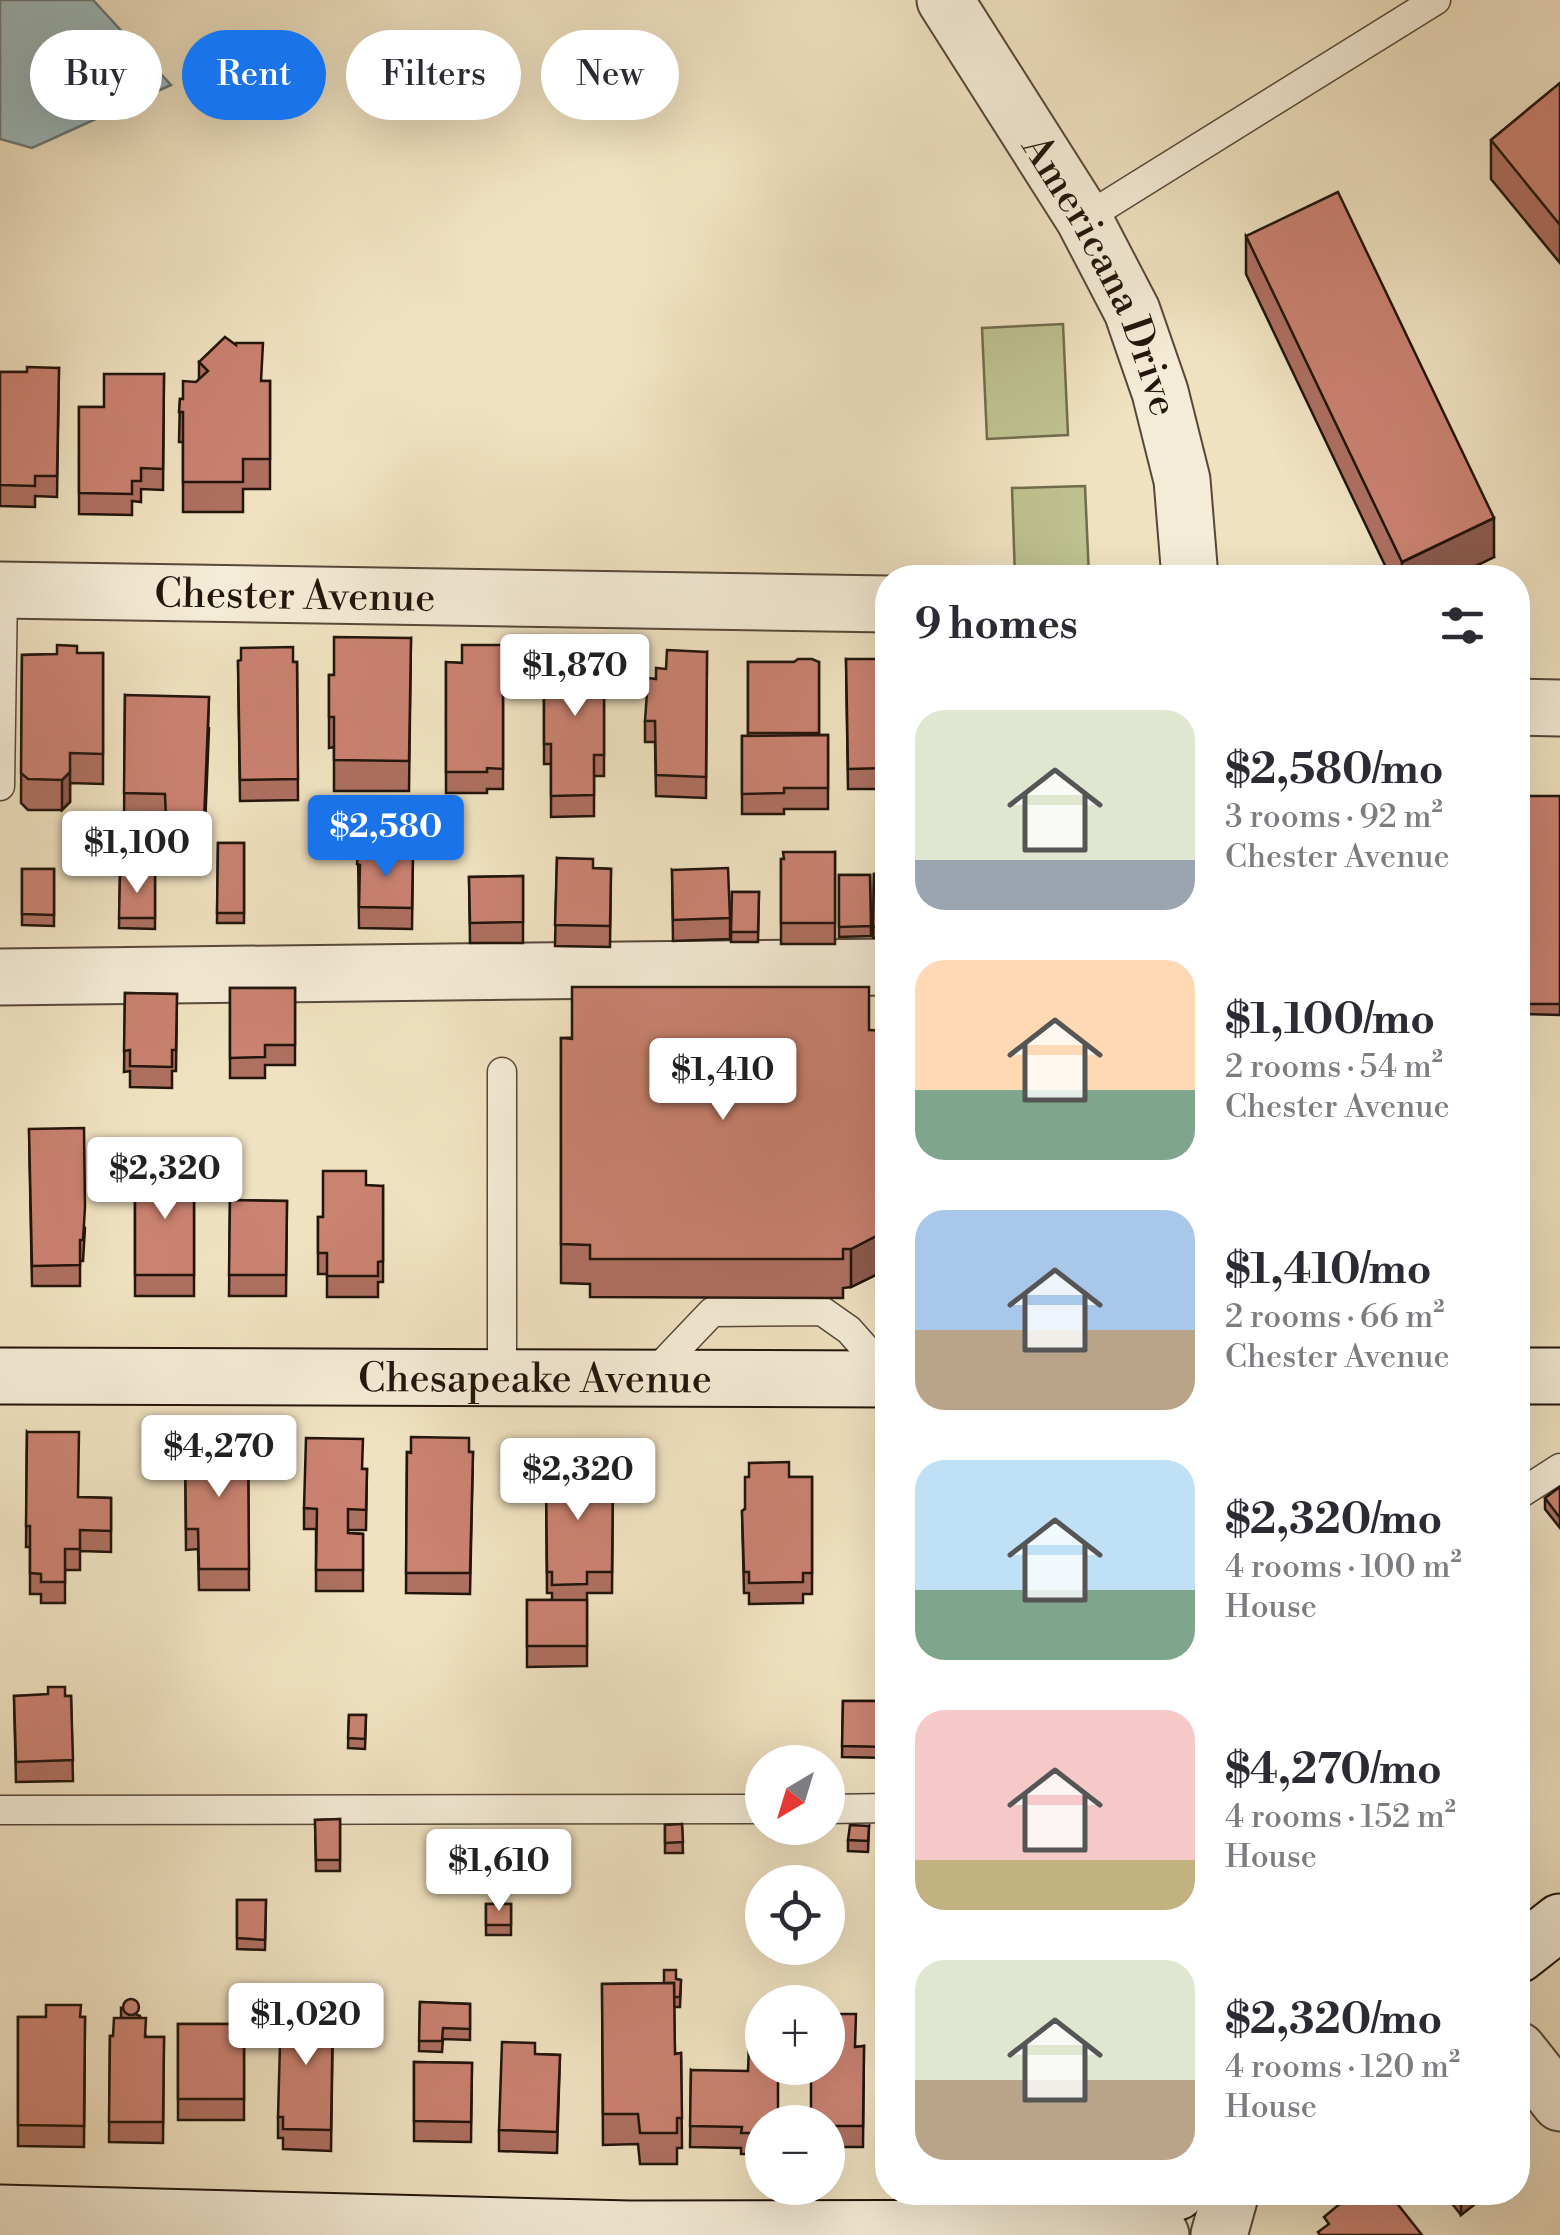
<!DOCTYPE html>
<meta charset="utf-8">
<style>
body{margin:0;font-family:"Libre Bodoni",serif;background:#f7f7f7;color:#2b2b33;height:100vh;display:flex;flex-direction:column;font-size:38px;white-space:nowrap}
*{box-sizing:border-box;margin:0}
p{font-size:32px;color:#7c7c81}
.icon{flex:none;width:55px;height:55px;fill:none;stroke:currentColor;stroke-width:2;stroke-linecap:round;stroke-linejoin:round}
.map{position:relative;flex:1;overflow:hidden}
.sheet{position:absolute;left:875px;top:565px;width:655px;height:1640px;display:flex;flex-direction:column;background:#fff;border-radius:40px;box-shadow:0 10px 40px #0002}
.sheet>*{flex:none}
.top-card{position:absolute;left:30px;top:30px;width:695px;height:90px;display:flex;gap:20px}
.needle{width:65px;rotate:218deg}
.buttons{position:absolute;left:745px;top:1745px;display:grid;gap:20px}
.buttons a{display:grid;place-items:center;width:100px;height:100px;border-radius:50%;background:#fff;box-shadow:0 10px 40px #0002;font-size:50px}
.price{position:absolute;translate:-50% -85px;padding:0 22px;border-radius:10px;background:#fff;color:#222;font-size:32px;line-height:65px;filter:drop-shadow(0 2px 5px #0008)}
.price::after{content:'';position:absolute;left:50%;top:60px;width:30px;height:22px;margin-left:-15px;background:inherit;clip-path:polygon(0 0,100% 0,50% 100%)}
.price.on{background:#1a73e8;color:#fff}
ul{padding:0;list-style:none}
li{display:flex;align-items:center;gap:30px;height:250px;padding:0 40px}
li span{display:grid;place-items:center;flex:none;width:280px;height:200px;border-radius:30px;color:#555}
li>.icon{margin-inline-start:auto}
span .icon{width:120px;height:120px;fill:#fffc;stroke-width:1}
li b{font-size:42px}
h2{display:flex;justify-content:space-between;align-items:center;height:120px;padding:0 40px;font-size:42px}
.pill{padding:0 35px;border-radius:45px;background:#fff;box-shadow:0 10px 40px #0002;font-size:35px;line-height:90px}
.pill.on{background:#1a73e8;color:#fff}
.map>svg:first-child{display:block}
</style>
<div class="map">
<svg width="1560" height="2235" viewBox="0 0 1560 2235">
<rect width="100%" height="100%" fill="#f0e2c1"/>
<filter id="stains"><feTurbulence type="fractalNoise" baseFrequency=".002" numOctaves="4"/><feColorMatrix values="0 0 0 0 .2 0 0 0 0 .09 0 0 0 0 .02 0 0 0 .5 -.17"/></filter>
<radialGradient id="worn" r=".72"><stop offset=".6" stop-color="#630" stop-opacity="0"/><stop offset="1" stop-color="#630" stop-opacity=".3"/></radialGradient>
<g fill="#bec290" stroke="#706c4e" stroke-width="2.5">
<path d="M1063 324 1068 435 987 439 982 328Z"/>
<path d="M1085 486 1089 577H1015L1012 488Z"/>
</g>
<path fill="#9ebbbd" stroke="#6c7976" stroke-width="2.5" d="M0 0H93L171 85 32 148 0 139Z"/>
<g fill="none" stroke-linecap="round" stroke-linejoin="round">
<defs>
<g id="lane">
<path d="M1084 219 1436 0"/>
<path d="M0 786 3 590"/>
<path d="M652 1375 712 1312 822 1311 849 1330 888 1374"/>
<path d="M502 1378V1072"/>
<path d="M1518 1495 1560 1468"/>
<path d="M828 1809 888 1808"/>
<path d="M0 1810 762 1809"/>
</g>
<g id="street">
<path id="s1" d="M945 0 1084 219 1132 311 1160 392 1182 480 1190 578"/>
<path id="s2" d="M0 590 888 604"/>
<path d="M1518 707 1560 708"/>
<path d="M0 977 888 967"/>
<path d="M1518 2050 1560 2103"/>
<path d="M1122 2213 1151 2225 1161 2235"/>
<path d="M1219 2235 1231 2192"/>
</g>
<g id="secondary">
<path id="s3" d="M0 1376 888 1379"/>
<path d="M1518 1376H1560"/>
<path d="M1518 1955 1560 1922"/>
<path d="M0 2213 630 2229 1080 2228 1177 2192"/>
</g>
</defs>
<use href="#lane" stroke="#564839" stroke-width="31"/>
<use href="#street" stroke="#564839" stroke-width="59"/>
<use href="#secondary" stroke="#22150c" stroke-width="59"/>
<use href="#lane" stroke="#f5ecd7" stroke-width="28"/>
<use href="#street" stroke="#f5ecd7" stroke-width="55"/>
<use href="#secondary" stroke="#f5ecd7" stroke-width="55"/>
</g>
<g fill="#ae7061" stroke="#22150c" stroke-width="2.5">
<path d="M1560 83V263L1491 179V140Z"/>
<path d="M1246 236 1494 557 1451 578H1391L1246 274Z"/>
<path d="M199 362 263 381H270V489H243V512H183V442H179L180 399H183L199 379Z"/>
<path d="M59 368 57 497 35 496V507L0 506V372H27Z"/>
<path d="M164 374 163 490 141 489V502L132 501V515L79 514V407H104Z"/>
<path d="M411 638 409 791H334V747L329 748V675H334Z"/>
<path d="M503 645V789H487V793H446V662L462 663Z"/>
<path d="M604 646V776H594V816L551 817V764H544V687H554Z"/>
<path d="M707 652 706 798 656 796 655 742H645V721L656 679 666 669Z"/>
<path d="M103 653V784L70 783V802L62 810H28L21 803 22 655Z"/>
<path d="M846 659 888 668V789H848Z"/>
<path d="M238 661 297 662 298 800 240 801Z"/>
<path d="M748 662H819V735H828V809H784V814H742V736H748Z"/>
<path d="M125 695 209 728 204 852 189 856 173 854 166 849 165 824 124 823Z"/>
<path d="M1560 796V1015L1521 1014 1520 960 1522 957Z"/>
<path d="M218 843H244V923H217Z"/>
<path d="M358 852 413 853 412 929 359 928Z"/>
<path d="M835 852V944H781V859Z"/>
<path d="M557 858 593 868 611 869 610 947 555 946Z"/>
<path d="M22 869H54V926L22 925Z"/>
<path d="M672 870 730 918V939L673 941Z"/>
<path d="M120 874H155V929L119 928Z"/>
<path d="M874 874 888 875V938H873Z"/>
<path d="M839 875H870L871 936 839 937Z"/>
<path d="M523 876V943H470L469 877Z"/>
<path d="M732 892H759L758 942H731Z"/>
<path d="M230 988H295V1065H265V1078H230Z"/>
<path d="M125 993 177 994 176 1071H172V1088L130 1087V1071L124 1072Z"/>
<path d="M869 1030 887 1031 888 1333H886V1270L851 1287 843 1288V1298L590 1297V1284L561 1283V1038Z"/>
<path d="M29 1129 85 1228 83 1261H80V1286H32Z"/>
<path d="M194 1169V1296H135V1170Z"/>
<path d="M383 1186V1282H378V1297H327V1274H318V1217H323Z"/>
<path d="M230 1200 287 1201 286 1296H229Z"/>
<path d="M27 1432 78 1497 111 1498V1552L80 1551V1570H65V1603H41V1594H30V1547H26Z"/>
<path d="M248 1437 249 1590H199L198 1549 186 1550 185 1438Z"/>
<path d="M407 1452H473L470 1594 406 1593Z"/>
<path d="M884 1462H888V1606H885Z"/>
<path d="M363 1469H367L366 1530H348V1533L363 1534V1591H316V1529H304V1508Z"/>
<path d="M546 1474 613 1476 612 1593H587V1666L527 1667V1600H552V1593H547Z"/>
<path d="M789 1477H812V1594H803V1603L749 1604V1593H744L742 1511Z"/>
<path d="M1560 1487V1528L1545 1509V1498Z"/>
<path d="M14 1696H71L73 1781 16 1782Z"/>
<path d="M843 1701H888V1758L842 1757Z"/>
<path d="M349 1715H366L365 1749 348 1748Z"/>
<path d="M340 1819V1871H316L315 1820Z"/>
<path d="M682 1824 683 1853H665V1825Z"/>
<path d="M869 1826 868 1852 848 1851V1840Z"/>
<path d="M237 1900H266L265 1950 237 1949Z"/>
<rect x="486" y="1904" width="25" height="31"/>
<path d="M676 1979 681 1980 680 2007H674L675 2054 681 2053 682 2148H677V2164H640L638 2144 603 2145 602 1984 664 1983Z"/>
<path d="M420 2002 470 2004V2040L443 2039 442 2052 419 2051Z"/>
<path d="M121 2008 140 2016 146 2037H164L163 2143 109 2142 110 2036H113L121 2018Z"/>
<path d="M333 2008 331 2151 283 2149V2138H278V2117Z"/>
<path d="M18 2017H85L84 2147 18 2146Z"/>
<rect x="178" y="2024" width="66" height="96"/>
<path d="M864 2046 863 2147H828V2122L855 2047Z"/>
<path d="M535 2054 560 2055 557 2153 499 2151V2130Z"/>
<path d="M414 2062 472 2063 471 2142 414 2141Z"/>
<path d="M691 2070 762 2122V2154H741V2148L690 2147Z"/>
<path d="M1443 2192H1490L1461 2215Z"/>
</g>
<g fill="#8d5b4f" stroke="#22150c" stroke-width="2.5">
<path d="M1494 518V557L1451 578H1402V562Z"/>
<path d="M209 697 204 852 189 856V826Z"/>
<path d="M70 772V802L62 810V780Z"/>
<path d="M886 1231V1270L851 1287V1249Z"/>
<path d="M1523 1796V1826L1518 1830V1800Z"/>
<path d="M1464 2192H1490L1461 2215V2195Z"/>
</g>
<g fill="#ca8271" stroke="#22150c" stroke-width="2.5">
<path d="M1560 83V225L1491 140Z"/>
<path d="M1338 192 1494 518 1402 562 1246 236Z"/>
<path d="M225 337 236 345V343H263L261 381H270V459H243V482H183V412H179L180 399H183V381L196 382 208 371 199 362Z"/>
<path d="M27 367 59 368 57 476H35V486L0 485V372H27Z"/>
<path d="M104 374H164L163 469 141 468V481H132V494L79 493V407H104Z"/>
<path d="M334 637 411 638 409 761 334 760V717H329V675H334Z"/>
<path d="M57 645 77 646V653H103V754L70 753V772L62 780 28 779 21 773 22 655 57 654Z"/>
<path d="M462 645H503V769L487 768V772H446V662L462 663Z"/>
<path d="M554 646H604V755H594V795L551 796V744H544V687H554Z"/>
<path d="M293 647V662H297L298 779 240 780 238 661 241 660V648Z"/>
<path d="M667 650 707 652 706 777 656 775 655 721H645L648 678 656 679V668L666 669Z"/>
<path d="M798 659H812L819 662V733H748V662H794Z"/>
<path d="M846 659H886L888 768 848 769Z"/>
<path d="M125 695 209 697 204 821 189 826 173 824 166 819 165 794 124 793Z"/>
<path d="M828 735V788H784V793L742 794V736Z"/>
<path d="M1524 796H1560V1004H1521L1520 960 1522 957Z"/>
<path d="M218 843H244V913H217Z"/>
<path d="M358 852 413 853 412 908 359 907 360 865 357 864Z"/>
<path d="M783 852H835V923H781V859H784Z"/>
<path d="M557 858 593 859V868L611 869 610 926 555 925Z"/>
<path d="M728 868 730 918 673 920 672 870Z"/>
<path d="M22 869H54V915L22 914Z"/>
<path d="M120 874H155V918H119Z"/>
<path d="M874 874 888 875V927H873Z"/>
<path d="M839 875H870L871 926 839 927Z"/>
<path d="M523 876V922L470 923 469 877Z"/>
<path d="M732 892H759L758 932H731Z"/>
<path d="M572 987H869V1030L887 1031 888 1294 886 1295V1231L851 1249H843V1259H590V1245L561 1244V1038L572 1039Z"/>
<path d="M230 988H295V1045H265V1057L230 1058Z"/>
<path d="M125 993 177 994 176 1050H172V1067L130 1066V1050L124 1051Z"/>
<path d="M84 1128 85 1207 83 1240H80V1265L32 1266 29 1129Z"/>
<path d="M194 1169V1275H135V1170Z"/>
<path d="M323 1171H366V1185L383 1186V1261L378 1262V1276H327V1253H318V1217H323Z"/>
<path d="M230 1200 287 1201 286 1275H229Z"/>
<path d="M27 1432H79L78 1497 111 1498V1531L80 1530V1549H65V1582H41V1574L30 1573V1526H26Z"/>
<path d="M248 1437 249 1569H199L198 1529H186L185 1438Z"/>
<path d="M411 1437 469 1438V1452H473L470 1573H406L407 1452 411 1453Z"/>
<path d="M306 1438 363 1439 362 1469H367L366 1510 348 1509V1533L363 1534V1570H316L317 1509 304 1508Z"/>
<path d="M552 1461 589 1462V1476H613L612 1572H587V1584L552 1585V1572H547L546 1474H551Z"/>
<path d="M789 1462V1477H812V1573H803V1582L749 1583V1572H744L742 1511 745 1509V1477H749V1463Z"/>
<path d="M884 1462H888V1585H885Z"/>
<path d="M1560 1487V1518L1545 1498Z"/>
<rect x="527" y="1600" width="60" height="46"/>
<path d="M48 1687H65V1696H71L73 1760 16 1762 14 1696 48 1694Z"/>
<path d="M843 1701H888V1747L842 1746Z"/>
<path d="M349 1715H366L365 1739 348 1738Z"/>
<path d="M1518 1788 1523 1796 1518 1800Z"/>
<path d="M340 1819V1860H316L315 1820Z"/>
<path d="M682 1824 683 1842 665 1843V1825Z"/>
<path d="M850 1825 869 1826 868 1841 848 1840Z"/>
<path d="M237 1900H266L265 1940 237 1938Z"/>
<rect x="486" y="1904" width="25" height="21"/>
<path d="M664 1970H676V1979L681 1980 680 1997H674V1983H664Z"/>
<path d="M674 1983 675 2054 681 2053 682 2118H677V2133H640L638 2114H603L602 1984Z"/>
<circle cx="131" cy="2007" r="8"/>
<path d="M420 2002 470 2004V2029L443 2028 442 2041H419Z"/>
<path d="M46 2005H81L80 2017H85L84 2126 18 2125V2017H46Z"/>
<path d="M281 2007 333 2008 331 2130 283 2129V2117H278Z"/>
<path d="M831 2014H856L855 2047 864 2046 863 2126H828V2122H811V2068H828V2019H831Z"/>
<path d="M114 2018H146L145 2037H164L163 2122H109L110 2036H113Z"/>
<rect x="178" y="2024" width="66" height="75"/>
<path d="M502 2042 535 2043V2054L560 2055 557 2132 499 2130Z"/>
<path d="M749 2044H762V2068H778V2122H762V2133H741L742 2127 690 2126 691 2070 748 2071Z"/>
<path d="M414 2062 472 2063 471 2122 414 2121Z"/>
<path d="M1354 2192H1388L1422 2235H1320L1318 2232 1329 2224 1324 2217Z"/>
</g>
<g text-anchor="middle" stroke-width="8" stroke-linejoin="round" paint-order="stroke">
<g font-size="40" fill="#22150c" stroke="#f5ecd7">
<text dy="14" stroke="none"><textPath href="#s1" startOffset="318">Americana Drive</textPath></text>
<text dy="14" stroke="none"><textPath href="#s2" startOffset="295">Chester Avenue</textPath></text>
<text dy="14" stroke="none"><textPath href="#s3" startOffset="535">Chesapeake Avenue</textPath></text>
</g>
</g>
<rect width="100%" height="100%" filter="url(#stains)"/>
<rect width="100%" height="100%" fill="url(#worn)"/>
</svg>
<div class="buttons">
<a><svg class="needle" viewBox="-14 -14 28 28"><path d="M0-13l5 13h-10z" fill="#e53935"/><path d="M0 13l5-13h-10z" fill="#7c7c81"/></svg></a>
<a><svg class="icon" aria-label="locate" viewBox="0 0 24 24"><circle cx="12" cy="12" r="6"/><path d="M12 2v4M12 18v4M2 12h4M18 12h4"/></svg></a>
<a>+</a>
<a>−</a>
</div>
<b class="price" style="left:575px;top:719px">$1,870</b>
<b class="price on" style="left:386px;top:880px">$2,580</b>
<b class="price" style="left:137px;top:896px">$1,100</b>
<b class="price" style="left:723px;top:1123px">$1,410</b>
<b class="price" style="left:165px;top:1222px">$2,320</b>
<b class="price" style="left:219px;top:1500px">$4,270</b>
<b class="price" style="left:578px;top:1523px">$2,320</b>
<b class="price" style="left:499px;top:1914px">$1,610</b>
<b class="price" style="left:306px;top:2068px">$1,020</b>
<div class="top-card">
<a class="pill">Buy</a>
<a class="pill on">Rent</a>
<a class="pill">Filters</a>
<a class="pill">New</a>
</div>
<section class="sheet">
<h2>9 homes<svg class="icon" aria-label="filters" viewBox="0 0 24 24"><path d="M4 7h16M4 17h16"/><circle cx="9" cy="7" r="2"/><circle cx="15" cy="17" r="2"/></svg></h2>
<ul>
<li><span style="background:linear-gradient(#dfe7d0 75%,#9aa5b1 0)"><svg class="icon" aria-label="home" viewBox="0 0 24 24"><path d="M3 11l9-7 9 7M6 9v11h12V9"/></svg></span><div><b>$2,580/mo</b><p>3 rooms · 92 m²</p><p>Chester Avenue</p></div></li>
<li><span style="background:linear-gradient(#ffd9b3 65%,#7fa58c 0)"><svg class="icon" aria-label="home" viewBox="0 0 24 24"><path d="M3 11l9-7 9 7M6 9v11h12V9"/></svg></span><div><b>$1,100/mo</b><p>2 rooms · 54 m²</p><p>Chester Avenue</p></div></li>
<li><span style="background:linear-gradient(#a9c7e8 60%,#b9a48a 0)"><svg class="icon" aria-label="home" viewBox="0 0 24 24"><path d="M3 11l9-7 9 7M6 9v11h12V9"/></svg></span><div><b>$1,410/mo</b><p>2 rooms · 66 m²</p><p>Chester Avenue</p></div></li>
<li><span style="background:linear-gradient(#bfe0f5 65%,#7fa58c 0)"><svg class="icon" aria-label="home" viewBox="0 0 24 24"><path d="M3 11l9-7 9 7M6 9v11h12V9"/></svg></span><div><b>$2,320/mo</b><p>4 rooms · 100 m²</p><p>House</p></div></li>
<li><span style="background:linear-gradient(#f6c9c9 75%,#c2b280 0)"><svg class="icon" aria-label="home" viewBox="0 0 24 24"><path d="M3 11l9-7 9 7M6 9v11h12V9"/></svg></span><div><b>$4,270/mo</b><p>4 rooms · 152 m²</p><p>House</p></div></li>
<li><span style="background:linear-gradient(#dfe7d0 60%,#b9a48a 0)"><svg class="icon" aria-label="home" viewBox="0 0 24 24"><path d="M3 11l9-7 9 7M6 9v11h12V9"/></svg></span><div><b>$2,320/mo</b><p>4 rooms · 120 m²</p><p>House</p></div></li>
</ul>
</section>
</div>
